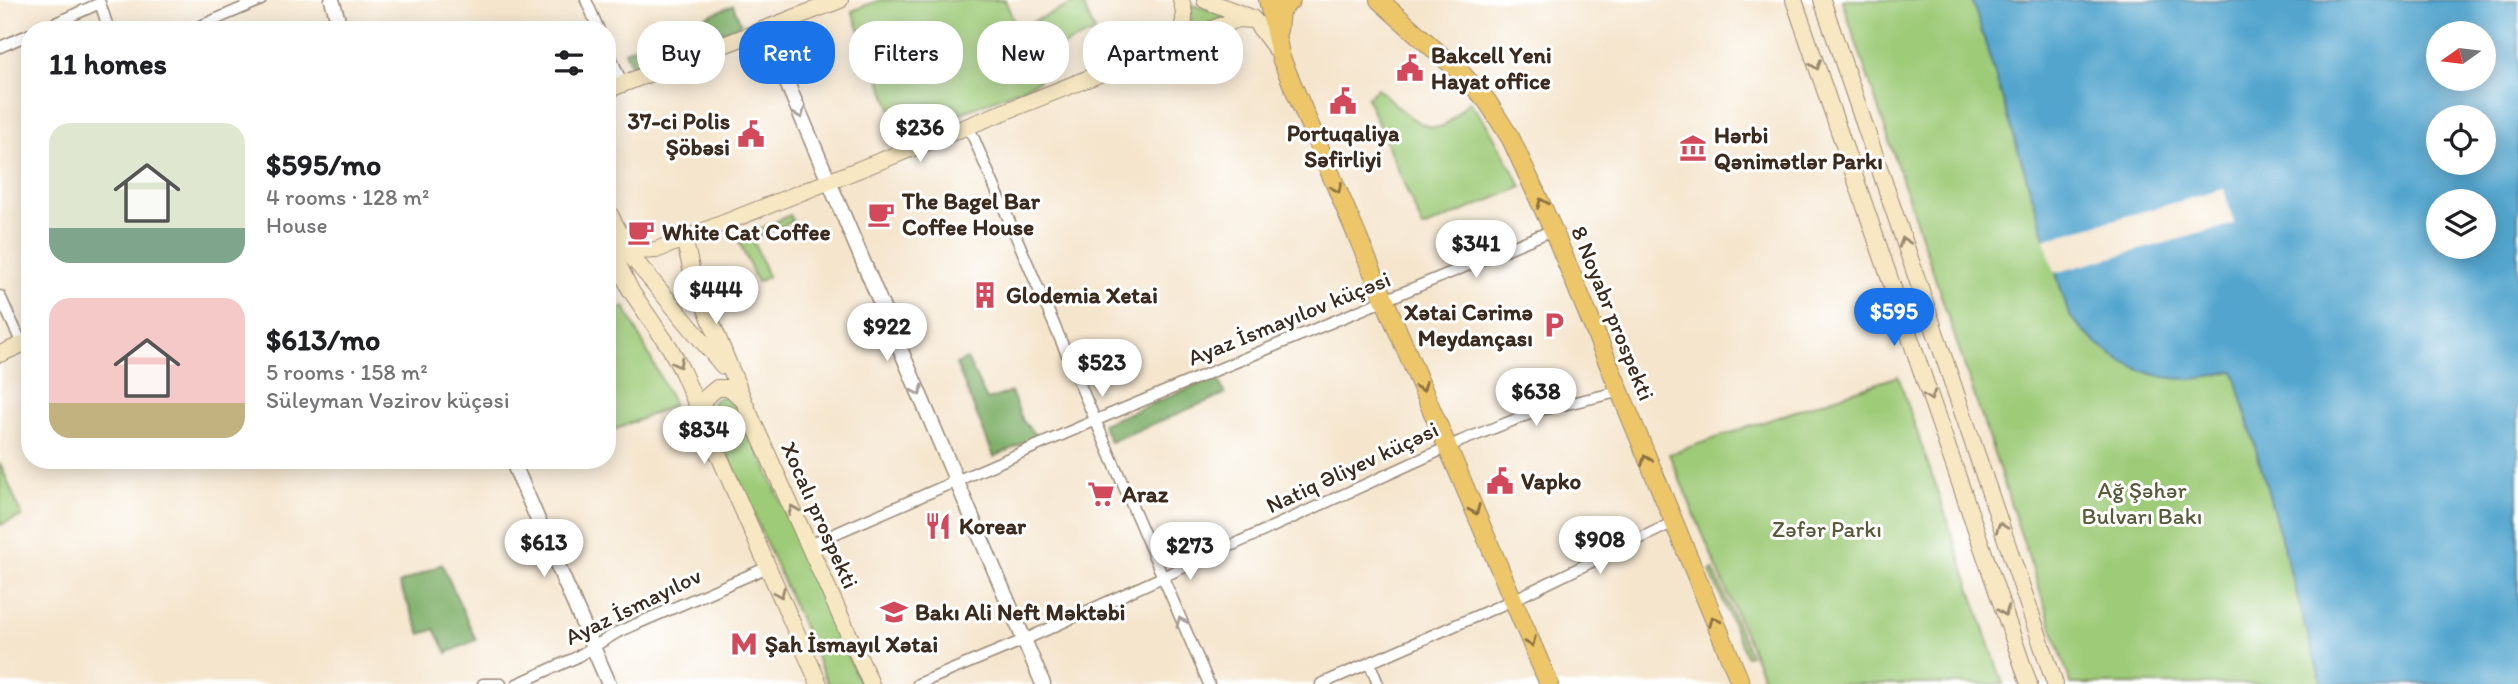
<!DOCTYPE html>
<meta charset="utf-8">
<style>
body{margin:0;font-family:Itim,sans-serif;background:#f2f2f2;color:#202124;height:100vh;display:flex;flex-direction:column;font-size:26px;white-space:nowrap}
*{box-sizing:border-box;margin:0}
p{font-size:23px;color:#757577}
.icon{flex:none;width:38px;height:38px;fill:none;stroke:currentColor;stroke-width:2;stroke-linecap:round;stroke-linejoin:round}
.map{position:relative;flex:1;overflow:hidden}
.panel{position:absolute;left:21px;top:21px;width:595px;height:448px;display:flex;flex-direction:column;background:#fff;border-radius:28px;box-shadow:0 4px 18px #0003}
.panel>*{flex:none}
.guide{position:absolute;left:637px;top:21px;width:665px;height:63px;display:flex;gap:14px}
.needle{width:46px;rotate:256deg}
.tools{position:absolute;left:2426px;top:21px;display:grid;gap:14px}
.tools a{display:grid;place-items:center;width:70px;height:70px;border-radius:50%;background:#fff;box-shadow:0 4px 18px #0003;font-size:35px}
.price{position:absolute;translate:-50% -60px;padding:0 16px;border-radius:24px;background:#fff;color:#222;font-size:23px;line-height:46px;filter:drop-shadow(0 2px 4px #0008)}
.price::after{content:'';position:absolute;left:50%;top:42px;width:21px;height:16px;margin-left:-10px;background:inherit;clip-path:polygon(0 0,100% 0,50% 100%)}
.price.selected{background:#1a73e8;color:#fff}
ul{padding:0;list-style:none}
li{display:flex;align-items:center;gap:21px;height:175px;padding:0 28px}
li span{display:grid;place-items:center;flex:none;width:196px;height:140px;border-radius:21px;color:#555}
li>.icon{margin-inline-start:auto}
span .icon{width:84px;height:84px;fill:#fffc;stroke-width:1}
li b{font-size:30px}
h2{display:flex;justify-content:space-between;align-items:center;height:84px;padding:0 28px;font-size:30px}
.tag{padding:0 24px;border-radius:28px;background:#fff;box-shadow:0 4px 18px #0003;font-size:24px;line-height:63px}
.tag.selected{background:#1a73e8;color:#fff}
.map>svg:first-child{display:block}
</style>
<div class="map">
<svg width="2518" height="684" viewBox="0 0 2518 684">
<rect width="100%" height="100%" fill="#fff"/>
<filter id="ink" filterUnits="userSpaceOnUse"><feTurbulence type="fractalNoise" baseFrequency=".0143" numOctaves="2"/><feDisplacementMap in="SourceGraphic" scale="14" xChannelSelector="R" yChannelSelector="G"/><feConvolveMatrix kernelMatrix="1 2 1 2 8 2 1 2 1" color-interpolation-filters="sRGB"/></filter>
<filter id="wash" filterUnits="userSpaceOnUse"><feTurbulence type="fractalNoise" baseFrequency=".00686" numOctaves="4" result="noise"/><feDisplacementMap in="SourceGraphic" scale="28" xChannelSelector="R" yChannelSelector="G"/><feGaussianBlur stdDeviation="1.57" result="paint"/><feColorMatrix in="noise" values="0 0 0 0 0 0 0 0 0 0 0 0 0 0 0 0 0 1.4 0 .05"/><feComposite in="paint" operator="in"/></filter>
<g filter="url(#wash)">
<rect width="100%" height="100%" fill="#f5e5cd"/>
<g fill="#9ecb78" stroke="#6c7a4b" stroke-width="2">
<path d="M879 0H1005L1039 81 903 137 852 11Z"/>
<path d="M1081 0 1095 32 1037 57 1023 26Z"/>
<path d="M1842 0H1972L2069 315C2112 367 2168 387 2234 370L2322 684H2071Z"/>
<path d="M1191 5 1231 15 1191 31Z"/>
<path d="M1377 88C1392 100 1425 139 1446 124 1454 118 1462 109 1469 101L1488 126 1522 187 1423 228 1367 98Z"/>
<path d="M790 215 793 221 753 239 768 277 757 282 738 239Z"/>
<path d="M625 307 674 405 607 433V314Z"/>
<path d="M1898 376 2003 684H1766L1669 454Z"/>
<path d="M725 395 737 400 860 684H828L709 412 714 400Z"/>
<path d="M0 463 22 516 0 525Z"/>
<path d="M1713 569 1750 655 1746 656 1710 571Z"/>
</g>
<g fill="#7eaf68" stroke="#5c6c43" stroke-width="2">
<path d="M733 5 741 24 633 70 625 51Z"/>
<path d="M967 359 987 400 1011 392 1023 421 1037 437 994 457 956 364Z"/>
<path d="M1217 377 1225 394 1110 442 1102 424Z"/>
<path d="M442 564 476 640 447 653 435 629 421 634 399 584Z"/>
</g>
<path fill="#53a5ce" stroke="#476876" stroke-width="2" fill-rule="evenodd" d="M1972 0H2518V684H2322L2234 371C2220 373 2206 378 2191 379 2141 380 2100 352 2069 315ZM2438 33H2483V79H2438ZM2438 117H2483V163H2438ZM2438 201H2483V247H2438Z"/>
<path fill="#f5e5cd" d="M2224 189 2234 224 2055 273 2044 239Z"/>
</g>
<g filter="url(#ink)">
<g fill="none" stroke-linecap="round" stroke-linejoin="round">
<defs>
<g id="minor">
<path d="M586 0 599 30"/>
<path d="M40 30 100 3 109 30"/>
<path d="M191 30 261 0"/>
<path d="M0 47 30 34"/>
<path d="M607 47 622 84"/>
<path d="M968 125 1209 684"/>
<path d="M0 296 22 344"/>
<path d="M809 545 1094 421 1553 230"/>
<path d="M1370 664 1378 684"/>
<path d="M483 684H501"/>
<path d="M517 684 575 658 618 632 768 567"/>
<path d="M918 684 1024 640 1461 441 1537 411 1618 392"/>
<path d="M1321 684 1513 600 1672 523"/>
</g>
<g id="tertiary">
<path d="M332 0 341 30"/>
<path d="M764 29 1043 684"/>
<path d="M512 460 609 684"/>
</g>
<g id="secondary">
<path d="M1205 0 1252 18"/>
<path d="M1794 0 2029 684"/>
<path d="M1822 0 2055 684"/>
<path d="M1169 43C1185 30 1187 19 1181 0"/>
<path d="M607 90 840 0"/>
<path d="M607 209 632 257 723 366"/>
<path d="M684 238 693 277 745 404 871 684"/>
<path d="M620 240 638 251 656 250 1238 19 1254 20 1276 49"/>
<path d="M607 241 631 291 670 348 682 371 819 684"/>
<path d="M0 354 30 341"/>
<path d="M703 416V400L717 388H730L742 399"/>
</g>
<g id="trunk">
<path d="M1268 0 1281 58 1549 684"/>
<path d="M1379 0 1463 75 1487 101 1511 139 1553 230 1741 684"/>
<path d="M1278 30 1280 11 1291 0"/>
</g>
</defs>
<use href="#minor" stroke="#988876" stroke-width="13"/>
<use href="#tertiary" stroke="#988876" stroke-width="17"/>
<use href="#secondary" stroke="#988876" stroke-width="18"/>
<use href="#trunk" stroke="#988876" stroke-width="20"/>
<use href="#minor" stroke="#fff" stroke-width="10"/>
<use href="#tertiary" stroke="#fff" stroke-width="14"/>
<use href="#secondary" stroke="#f7e8c3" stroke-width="16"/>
<use href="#trunk" stroke="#ecc669" stroke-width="18"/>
</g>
<defs><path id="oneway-chevron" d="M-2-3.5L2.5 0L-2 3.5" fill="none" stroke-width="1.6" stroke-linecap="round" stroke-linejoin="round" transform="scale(1.75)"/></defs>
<g stroke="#998970">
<use href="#oneway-chevron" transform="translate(1816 65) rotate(71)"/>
<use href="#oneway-chevron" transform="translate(1904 242) rotate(-109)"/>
<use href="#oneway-chevron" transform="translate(678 363) rotate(63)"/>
<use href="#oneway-chevron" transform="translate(1930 396) rotate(71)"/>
<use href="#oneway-chevron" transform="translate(793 510) rotate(-114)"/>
<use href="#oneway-chevron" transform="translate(2001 527) rotate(-109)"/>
<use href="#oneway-chevron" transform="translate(780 593) rotate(66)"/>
<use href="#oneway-chevron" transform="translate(2004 611) rotate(71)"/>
</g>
<g stroke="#a79f9a">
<use href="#oneway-chevron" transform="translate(800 114) rotate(67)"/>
<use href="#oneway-chevron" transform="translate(918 391) rotate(67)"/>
<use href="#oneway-chevron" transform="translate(1181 622) rotate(-114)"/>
</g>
<g stroke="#8b7040">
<use href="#oneway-chevron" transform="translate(1337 188) rotate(67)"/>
<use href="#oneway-chevron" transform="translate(1542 203) rotate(-113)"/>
<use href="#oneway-chevron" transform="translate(1422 387) rotate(67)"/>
<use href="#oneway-chevron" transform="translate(1646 460) rotate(-113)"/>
<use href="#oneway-chevron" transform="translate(1475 510) rotate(67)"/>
<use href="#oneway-chevron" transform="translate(1714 621) rotate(-113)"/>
<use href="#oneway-chevron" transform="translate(1531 642) rotate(67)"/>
</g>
</g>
<defs>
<symbol id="civic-bare" viewBox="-9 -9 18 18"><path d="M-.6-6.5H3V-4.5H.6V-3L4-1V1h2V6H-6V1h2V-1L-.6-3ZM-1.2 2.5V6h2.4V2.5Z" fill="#d1495b" stroke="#fff" stroke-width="2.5" paint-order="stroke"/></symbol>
<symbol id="museum-bare" viewBox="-9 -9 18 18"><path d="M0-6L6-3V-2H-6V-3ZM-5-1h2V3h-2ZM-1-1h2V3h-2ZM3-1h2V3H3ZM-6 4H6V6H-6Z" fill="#d1495b" stroke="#fff" stroke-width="2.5" paint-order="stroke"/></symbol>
<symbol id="cafe-bare" viewBox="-9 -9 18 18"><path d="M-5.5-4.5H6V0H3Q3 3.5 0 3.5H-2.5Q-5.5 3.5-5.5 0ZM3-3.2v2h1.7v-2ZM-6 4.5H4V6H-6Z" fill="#d1495b" stroke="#fff" stroke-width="2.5" paint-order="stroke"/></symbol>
<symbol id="building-bare" viewBox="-9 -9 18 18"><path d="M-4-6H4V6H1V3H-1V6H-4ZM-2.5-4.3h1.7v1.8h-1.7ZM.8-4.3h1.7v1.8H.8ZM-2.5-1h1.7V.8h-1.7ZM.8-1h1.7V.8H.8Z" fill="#d1495b" stroke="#fff" stroke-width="2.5" paint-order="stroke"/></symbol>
<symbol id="parking-bare" viewBox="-9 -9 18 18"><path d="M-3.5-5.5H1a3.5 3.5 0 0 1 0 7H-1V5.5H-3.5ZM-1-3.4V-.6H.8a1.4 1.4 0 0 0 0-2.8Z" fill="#d1495b" stroke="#fff" stroke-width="2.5" paint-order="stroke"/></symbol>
<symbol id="supermarket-bare" viewBox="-9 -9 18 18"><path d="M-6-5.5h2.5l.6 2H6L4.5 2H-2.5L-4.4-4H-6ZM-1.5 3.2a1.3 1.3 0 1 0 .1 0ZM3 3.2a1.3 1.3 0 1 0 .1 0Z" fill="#d1495b" stroke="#fff" stroke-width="2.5" paint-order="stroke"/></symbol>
<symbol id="restaurant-bare" viewBox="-9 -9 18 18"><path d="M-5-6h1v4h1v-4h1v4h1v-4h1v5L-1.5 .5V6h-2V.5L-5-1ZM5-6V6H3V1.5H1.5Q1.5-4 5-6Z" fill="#d1495b" stroke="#fff" stroke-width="2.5" paint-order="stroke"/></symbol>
<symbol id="university-bare" viewBox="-9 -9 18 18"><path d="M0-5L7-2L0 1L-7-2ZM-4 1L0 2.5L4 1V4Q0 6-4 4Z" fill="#d1495b" stroke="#fff" stroke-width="2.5" paint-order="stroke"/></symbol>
<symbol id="metro-bare" viewBox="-9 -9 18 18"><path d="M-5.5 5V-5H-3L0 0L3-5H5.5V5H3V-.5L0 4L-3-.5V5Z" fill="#d1495b" stroke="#fff" stroke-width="2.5" paint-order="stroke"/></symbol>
</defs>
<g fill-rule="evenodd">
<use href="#civic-bare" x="1391" y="49" width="38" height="38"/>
<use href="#civic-bare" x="1324" y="82" width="38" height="38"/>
<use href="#civic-bare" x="732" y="115" width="38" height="38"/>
<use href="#museum-bare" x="1674" y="129" width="38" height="38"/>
<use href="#cafe-bare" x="862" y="195" width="38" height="38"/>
<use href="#cafe-bare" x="622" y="213" width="38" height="38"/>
<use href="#building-bare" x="966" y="276" width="38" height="38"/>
<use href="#parking-bare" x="1535" y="306" width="38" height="38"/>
<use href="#civic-bare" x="1481" y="462" width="38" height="38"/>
<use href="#supermarket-bare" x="1082" y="475" width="38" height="38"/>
<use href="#restaurant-bare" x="919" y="507" width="38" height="38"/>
<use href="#university-bare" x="875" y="593" width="38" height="38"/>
<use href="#metro-bare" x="725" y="625" width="38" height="38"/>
</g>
<g text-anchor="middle" stroke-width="6" stroke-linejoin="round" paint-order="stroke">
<g font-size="23" font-weight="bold" fill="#3b2a1e" stroke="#fff" text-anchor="start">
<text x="1431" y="63">Bakcell Yeni<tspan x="1431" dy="26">Hayat office</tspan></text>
<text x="730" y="129" text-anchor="end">37-ci Polis<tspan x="730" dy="26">Şöbəsi</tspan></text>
<text x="1343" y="141" text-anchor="middle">Portuqaliya<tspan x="1343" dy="26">Səfirliyi</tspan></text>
<text x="1714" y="143">Hərbi<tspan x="1714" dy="26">Qənimətlər Parkı</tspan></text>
<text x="902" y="209">The Bagel Bar<tspan x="902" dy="26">Coffee House</tspan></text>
<text x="662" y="240">White Cat Coffee</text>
<text x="1006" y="303">Glodemia Xetai</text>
<text x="1533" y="320" text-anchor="end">Xətai Cərimə<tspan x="1533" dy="26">Meydançası</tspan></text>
<text x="1521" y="489">Vapko</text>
<text x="1122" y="502">Araz</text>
<text x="959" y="534">Korear</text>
<text x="915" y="620">Bakı Ali Neft Məktəbi</text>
<text x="765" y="652">Şah İsmayıl Xətai</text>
</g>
<g font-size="23" fill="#3b2a1e" stroke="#fff">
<text transform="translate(1613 313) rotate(68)" y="8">8 Noyabr prospekti</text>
<text transform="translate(1289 318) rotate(-22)" y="8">Ayaz İsmayılov küçəsi</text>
<text transform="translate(1352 467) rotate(-25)" y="8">Natiq Əliyev küçəsi</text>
<text transform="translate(820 515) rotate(66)" y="8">Xocalı prospekti</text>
<text transform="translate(633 606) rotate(-26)" y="8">Ayaz İsmayılov</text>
</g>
<g font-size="23" fill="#595a39" stroke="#fff">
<text x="2142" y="498">Ağ Şəhər<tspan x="2142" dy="26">Bulvarı Bakı</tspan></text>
<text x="1827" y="537">Zəfər Parkı</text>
</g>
</g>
</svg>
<div class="tools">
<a><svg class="needle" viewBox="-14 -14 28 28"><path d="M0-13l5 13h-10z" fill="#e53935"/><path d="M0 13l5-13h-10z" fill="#757577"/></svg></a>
<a><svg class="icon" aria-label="locate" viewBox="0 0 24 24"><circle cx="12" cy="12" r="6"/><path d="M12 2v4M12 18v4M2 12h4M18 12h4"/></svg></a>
<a><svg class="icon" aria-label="layers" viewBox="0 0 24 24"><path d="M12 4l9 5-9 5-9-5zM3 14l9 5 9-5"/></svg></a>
</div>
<b class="price" style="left:920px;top:164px">$236</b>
<b class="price" style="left:1476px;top:280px">$341</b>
<b class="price" style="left:716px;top:326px">$444</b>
<b class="price selected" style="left:1894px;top:348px">$595</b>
<b class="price" style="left:887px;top:363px">$922</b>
<b class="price" style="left:1102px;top:399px">$523</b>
<b class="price" style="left:1536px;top:428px">$638</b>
<b class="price" style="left:704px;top:466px">$834</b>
<b class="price" style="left:1600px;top:576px">$908</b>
<b class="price" style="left:544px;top:579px">$613</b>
<b class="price" style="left:1190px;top:582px">$273</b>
<div class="guide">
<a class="tag">Buy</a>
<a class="tag selected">Rent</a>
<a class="tag">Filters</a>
<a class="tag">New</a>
<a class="tag">Apartment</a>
</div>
<section class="panel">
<h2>11 homes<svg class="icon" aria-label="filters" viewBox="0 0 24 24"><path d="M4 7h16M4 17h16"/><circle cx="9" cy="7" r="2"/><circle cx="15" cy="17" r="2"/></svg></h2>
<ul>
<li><span style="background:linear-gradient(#dfe7d0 75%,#7fa58c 0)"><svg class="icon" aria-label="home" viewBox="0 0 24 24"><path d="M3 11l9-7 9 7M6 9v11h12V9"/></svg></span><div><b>$595/mo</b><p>4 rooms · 128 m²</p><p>House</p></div></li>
<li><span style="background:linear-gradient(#f6c9c9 75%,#c2b280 0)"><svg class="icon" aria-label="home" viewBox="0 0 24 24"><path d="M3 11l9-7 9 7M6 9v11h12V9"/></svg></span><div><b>$613/mo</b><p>5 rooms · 158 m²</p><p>Süleyman Vəzirov küçəsi</p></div></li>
</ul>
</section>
</div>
